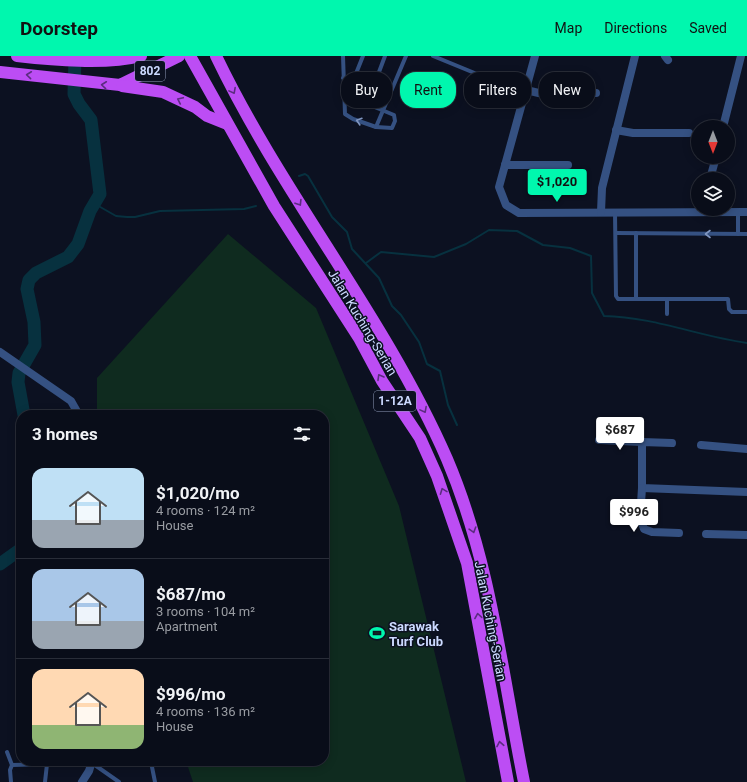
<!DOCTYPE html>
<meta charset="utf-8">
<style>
body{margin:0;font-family:Roboto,sans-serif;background:#121622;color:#f1f3f6;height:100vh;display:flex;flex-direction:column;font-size:15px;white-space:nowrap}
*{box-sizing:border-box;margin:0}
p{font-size:13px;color:#999ca2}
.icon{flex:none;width:22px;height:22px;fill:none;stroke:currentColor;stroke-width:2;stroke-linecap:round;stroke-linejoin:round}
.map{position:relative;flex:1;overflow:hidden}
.side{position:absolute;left:16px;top:354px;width:313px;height:356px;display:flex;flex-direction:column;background:#090d19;border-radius:16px;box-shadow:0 2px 10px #0003,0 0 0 1px #292d38}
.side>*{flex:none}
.banner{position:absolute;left:341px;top:16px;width:346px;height:36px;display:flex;gap:8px}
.needle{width:26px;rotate:180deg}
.tools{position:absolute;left:691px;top:64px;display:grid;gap:8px}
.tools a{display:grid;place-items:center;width:44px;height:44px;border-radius:50%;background:#090d19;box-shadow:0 2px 10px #0003,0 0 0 1px #292d38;font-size:20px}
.price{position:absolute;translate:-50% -34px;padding:0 9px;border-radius:4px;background:#fff;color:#222;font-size:13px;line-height:26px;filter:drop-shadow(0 1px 2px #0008)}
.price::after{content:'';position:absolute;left:50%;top:24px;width:12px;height:9px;margin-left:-6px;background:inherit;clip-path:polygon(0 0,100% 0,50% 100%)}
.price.current{background:#00f7ae;color:#111}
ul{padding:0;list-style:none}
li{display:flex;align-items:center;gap:12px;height:100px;padding:0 16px}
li+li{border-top:1px solid #292d38}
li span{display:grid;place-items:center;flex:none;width:112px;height:80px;border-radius:12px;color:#555}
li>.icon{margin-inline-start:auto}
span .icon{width:48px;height:48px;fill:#fffc;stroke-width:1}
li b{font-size:17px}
h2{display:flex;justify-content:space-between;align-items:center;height:48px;padding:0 16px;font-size:17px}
.pill{padding:0 14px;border-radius:16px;background:#090d19;box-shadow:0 2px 10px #0003,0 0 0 1px #292d38;font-size:14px;line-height:36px}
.pill.current{background:#00f7ae;color:#111}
header{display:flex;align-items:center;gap:24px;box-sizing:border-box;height:56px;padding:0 20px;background:#00f7ae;color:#111}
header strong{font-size:19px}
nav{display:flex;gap:22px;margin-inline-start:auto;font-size:14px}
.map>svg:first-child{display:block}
</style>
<header>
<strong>Doorstep</strong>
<nav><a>Map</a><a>Directions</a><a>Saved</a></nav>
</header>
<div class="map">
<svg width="747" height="726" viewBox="0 0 747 726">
<rect width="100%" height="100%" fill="#0c1121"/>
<path fill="#0f2b1f" d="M228 178 316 252 399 450 466 726H193L186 705H324V359H97V322Z"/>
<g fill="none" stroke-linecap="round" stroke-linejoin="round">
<g stroke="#07313f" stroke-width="2">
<path d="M299 120 305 118 308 120 332 161 347 176 352 193 379 222 392 250 401 259 419 286 427 308 440 315 448 349 457 369"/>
<path d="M95 148 116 160 127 161H135L160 155 244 153 256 150"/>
<path d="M366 207 381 196 434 201 466 188 489 174 517 175 543 189 570 192 591 200 592 237 604 260C654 261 698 280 747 287"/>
</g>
<g stroke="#07313f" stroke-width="13">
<path d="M24 359 18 326 19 317 35 289 34 266 27 233 29 224 36 217 68 201 78 188 90 155 100 138 91 64 79 48 74 38 75 0"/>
<path d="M0 508 21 493"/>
</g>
<g stroke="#355182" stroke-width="4">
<path d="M343 0 345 58 353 63 376 71 406 0"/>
<path d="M433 0 477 18"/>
<path d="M343 22 389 40"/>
<path d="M353 25 363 0"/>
<path d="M373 32 385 0"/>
<path d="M343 38 394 59 395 65 392 72 376 71"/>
<path d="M615 156 616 240 618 243H728L729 253 732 256H747"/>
<path d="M616 177 747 178"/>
<path d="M636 177V243"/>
<path d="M738 178V156"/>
<path d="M667 243V258"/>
<path d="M7 696 12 709 10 714 11 726"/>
<path d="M151 706 155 726"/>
<path d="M92 707 119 726"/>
<path d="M12 709 52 708"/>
<path d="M45 726 47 708"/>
</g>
<g stroke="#355182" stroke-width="8">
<path d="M535 0 499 131 506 149 519 157 747 156"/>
<path d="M665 0 668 4"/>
<path d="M526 34 543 38 596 37"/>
<path d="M723 71 741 0"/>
<path d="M616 74 633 77H689"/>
<path d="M505 109H568"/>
<path d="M710 123 716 101"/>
<path d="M601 156 602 132 635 0"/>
<path d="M599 384 642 386"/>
<path d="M672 387 642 386V432L747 436"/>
<path d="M701 389 747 393"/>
<path d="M642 432 640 462 644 473 652 476 679 477"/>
<path d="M706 478 747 479"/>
</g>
<g stroke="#355182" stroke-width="8">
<path d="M0 296 71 345 79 359"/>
<path d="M82 726 89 715 92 705"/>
</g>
<g stroke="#bc4df4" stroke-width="12">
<path d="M17 0C53 4 106 9 141 0"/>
<path d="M190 0 274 150 359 282 382 325 420 382 437 420 467 507 508 726"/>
<path d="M216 0C283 140 385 261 447 403 491 506 502 617 524 726"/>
<path d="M0 16 120 29 179 0"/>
<path d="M122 30 163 36 195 51 207 60 227 68"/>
</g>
</g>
<defs><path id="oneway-chevron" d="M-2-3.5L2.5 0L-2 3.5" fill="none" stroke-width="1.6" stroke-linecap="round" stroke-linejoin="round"/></defs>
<g stroke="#5b2c80">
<use href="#oneway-chevron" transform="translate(29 19) rotate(-174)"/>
<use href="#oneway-chevron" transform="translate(104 29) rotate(-174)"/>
<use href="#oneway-chevron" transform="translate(233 35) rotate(62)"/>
<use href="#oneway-chevron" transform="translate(180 44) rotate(-155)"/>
<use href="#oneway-chevron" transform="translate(299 147) rotate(58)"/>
<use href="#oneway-chevron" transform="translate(380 321) rotate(-120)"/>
<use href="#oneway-chevron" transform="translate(424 354) rotate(62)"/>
<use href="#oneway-chevron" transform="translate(443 435) rotate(-111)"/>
<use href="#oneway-chevron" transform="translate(473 474) rotate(73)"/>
<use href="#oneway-chevron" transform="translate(478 560) rotate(-99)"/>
<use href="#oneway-chevron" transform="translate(500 688) rotate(-101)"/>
</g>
<g stroke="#8096c0">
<use href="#oneway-chevron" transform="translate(359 65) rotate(-163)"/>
<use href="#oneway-chevron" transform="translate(708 178) rotate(-180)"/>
</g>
<defs>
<symbol id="stadium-bare" viewBox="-9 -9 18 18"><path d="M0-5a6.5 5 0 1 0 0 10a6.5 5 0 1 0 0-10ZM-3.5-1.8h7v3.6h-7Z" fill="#00f7ae" stroke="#0c1121" stroke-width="2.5" paint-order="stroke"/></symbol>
</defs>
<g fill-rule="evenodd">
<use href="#stadium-bare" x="366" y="566" width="22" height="22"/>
</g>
<g text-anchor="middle" stroke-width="3" stroke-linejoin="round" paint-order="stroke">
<g fill="#0c1121" stroke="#929ebc" stroke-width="1">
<rect x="135" y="5" width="30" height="20" rx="3"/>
<rect x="374" y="335" width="42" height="20" rx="3"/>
</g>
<g font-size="12" font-weight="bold" fill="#ccdaff">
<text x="150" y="19">802</text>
<text x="395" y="349">1-12A</text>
</g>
<g font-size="13" fill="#ccdaff" stroke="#0c1121">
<text transform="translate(363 266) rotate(59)" y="5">Jalan Kuching-Serian</text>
<text transform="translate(491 565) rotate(79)" y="5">Jalan Kuching-Serian</text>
</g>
<g font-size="13" font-weight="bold" fill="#ccdaff" stroke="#0c1121" text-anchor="start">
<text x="389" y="575">Sarawak<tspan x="389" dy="15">Turf Club</tspan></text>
</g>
</g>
</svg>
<div class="tools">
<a><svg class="needle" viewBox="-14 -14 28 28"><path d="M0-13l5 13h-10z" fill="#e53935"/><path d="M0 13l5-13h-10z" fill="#999ca2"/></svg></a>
<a><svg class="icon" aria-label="layers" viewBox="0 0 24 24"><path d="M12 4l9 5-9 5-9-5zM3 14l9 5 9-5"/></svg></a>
</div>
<b class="price current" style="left:557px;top:147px">$1,020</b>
<b class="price" style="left:620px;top:395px">$687</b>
<b class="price" style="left:634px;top:477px">$996</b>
<div class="banner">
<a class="pill">Buy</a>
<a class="pill current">Rent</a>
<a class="pill">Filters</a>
<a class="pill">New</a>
</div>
<section class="side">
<h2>3 homes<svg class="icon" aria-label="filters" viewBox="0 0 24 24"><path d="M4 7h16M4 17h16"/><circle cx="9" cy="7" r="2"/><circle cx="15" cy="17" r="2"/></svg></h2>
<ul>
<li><span style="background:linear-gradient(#bfe0f5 65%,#9aa5b1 0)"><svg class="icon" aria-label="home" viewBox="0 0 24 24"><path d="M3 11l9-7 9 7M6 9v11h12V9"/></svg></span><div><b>$1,020/mo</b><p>4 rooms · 124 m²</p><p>House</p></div></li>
<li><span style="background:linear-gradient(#a9c7e8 65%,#9aa5b1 0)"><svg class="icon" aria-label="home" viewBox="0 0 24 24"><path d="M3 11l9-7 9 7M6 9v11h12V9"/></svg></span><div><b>$687/mo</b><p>3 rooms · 104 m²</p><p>Apartment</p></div></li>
<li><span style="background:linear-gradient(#ffd9b3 70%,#8fb573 0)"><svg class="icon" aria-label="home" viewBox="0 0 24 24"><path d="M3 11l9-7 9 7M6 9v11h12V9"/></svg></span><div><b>$996/mo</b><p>4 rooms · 136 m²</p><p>House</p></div></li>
</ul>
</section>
</div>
